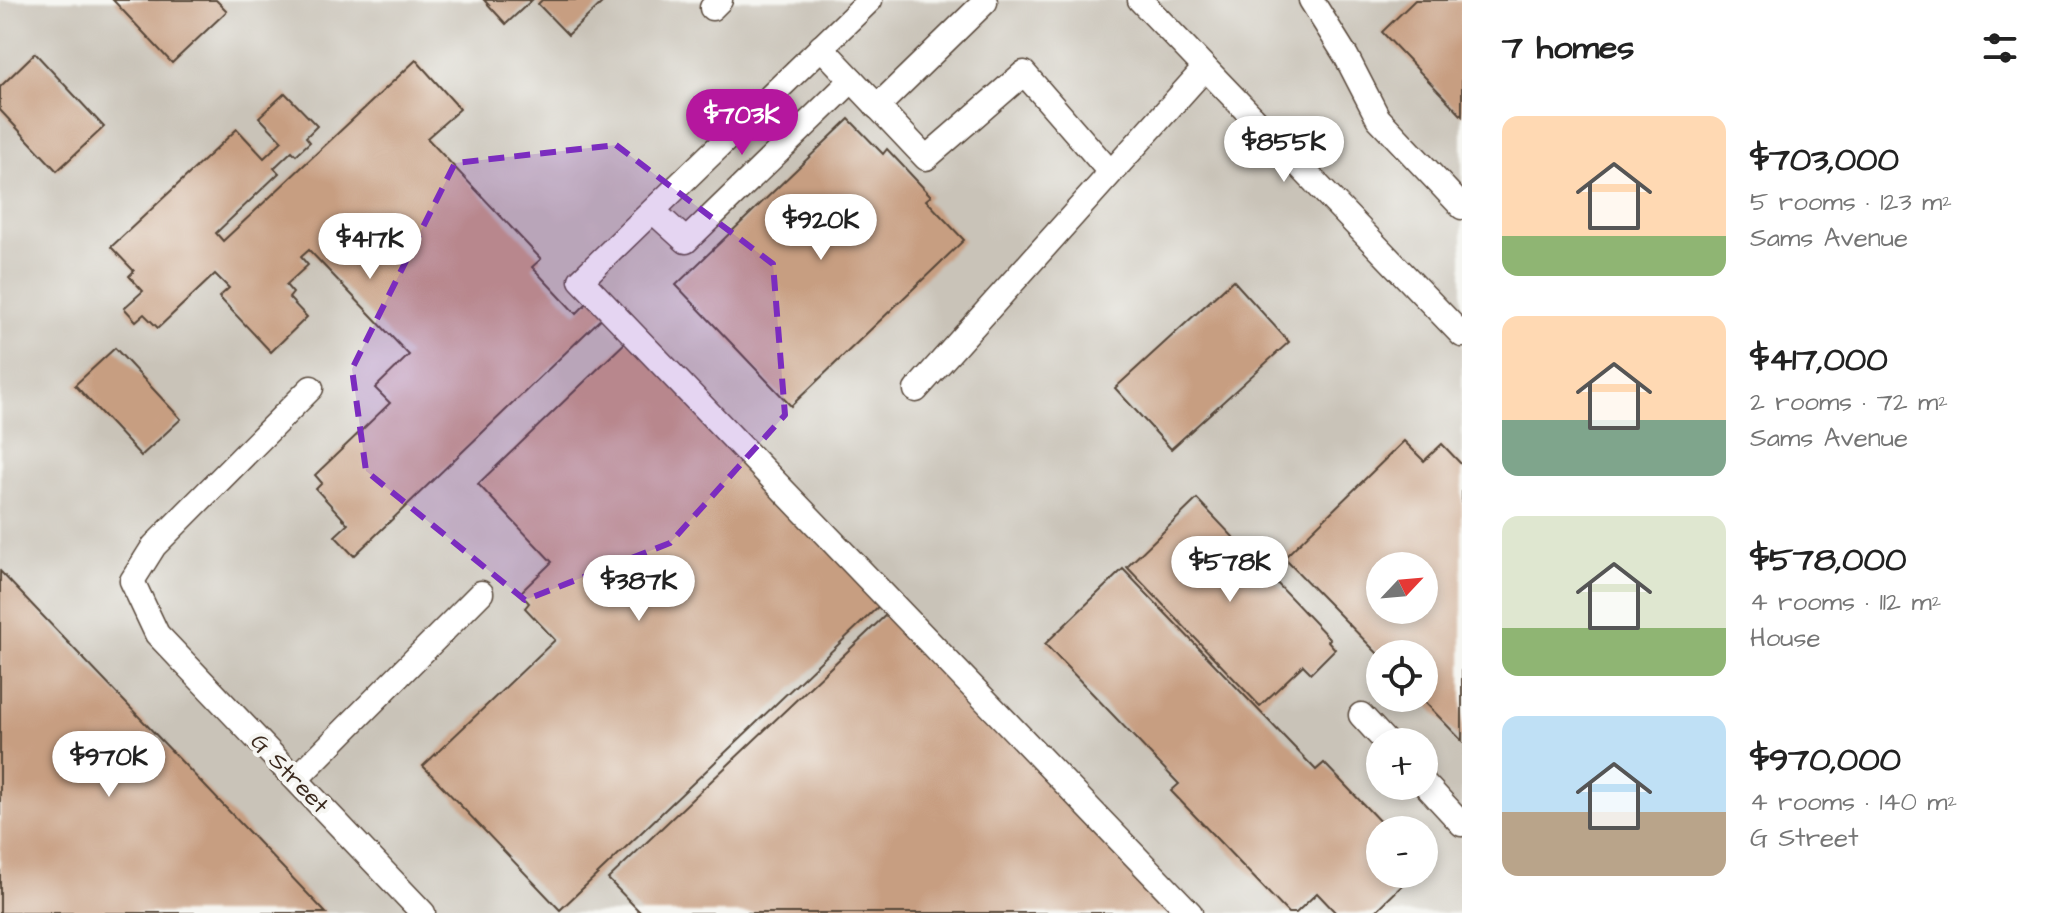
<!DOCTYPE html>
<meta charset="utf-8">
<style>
body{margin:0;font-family:"Architects Daughter",sans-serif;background:#f2f2f2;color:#222;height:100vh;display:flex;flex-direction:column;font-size:30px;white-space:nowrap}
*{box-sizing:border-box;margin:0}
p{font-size:26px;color:#767676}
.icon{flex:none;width:44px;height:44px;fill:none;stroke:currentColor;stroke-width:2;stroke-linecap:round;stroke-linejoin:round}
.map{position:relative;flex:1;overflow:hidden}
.drawer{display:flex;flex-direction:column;background:#fff;width:600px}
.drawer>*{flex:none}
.needle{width:52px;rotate:64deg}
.fabs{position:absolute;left:1366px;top:552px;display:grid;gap:16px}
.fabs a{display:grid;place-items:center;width:72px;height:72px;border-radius:50%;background:#fff;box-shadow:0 4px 12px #0003;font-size:40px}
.price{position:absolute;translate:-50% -68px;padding:0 18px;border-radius:28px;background:#fff;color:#222;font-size:26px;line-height:52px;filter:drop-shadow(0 2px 4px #0008)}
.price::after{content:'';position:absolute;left:50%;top:48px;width:24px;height:18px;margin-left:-12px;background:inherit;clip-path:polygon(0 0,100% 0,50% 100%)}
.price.on{background:#b5179e;color:#fff}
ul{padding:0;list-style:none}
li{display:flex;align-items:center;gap:24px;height:200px;padding:0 40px}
li span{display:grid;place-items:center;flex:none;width:224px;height:160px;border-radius:16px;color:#555}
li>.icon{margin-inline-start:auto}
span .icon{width:96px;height:96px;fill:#fffc;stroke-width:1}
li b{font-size:34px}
h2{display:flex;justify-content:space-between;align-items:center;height:96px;padding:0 40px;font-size:34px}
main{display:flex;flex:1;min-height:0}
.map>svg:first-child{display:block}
</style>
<main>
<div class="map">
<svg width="1462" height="913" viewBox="0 0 1462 913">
<rect width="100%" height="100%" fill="#f6f6f2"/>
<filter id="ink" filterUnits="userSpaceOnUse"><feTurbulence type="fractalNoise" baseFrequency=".0125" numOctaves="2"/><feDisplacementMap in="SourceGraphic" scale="16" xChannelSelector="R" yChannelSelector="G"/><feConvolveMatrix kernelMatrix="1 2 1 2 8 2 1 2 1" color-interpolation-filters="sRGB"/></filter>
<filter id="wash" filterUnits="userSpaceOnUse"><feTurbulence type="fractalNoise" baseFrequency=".006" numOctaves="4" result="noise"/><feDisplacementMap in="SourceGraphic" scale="32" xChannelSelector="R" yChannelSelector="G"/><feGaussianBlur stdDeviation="1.8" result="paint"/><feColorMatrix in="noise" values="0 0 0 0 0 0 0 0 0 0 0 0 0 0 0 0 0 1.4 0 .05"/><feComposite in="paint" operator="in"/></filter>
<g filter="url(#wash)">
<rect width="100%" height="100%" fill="#f4e6d3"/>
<path fill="#c9c3b8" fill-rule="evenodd" d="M0 0H1462V913H0ZM1380 566H1424V610H1380ZM1380 654H1424V698H1380ZM1380 742H1424V786H1380ZM1380 830H1424V874H1380Z"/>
<g id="blocks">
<g fill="#c79e81" fill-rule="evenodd">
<path d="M113 0H216L227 11 172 63Z"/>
<path d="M484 0H532L506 24Z"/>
<path d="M542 0H605L568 35 538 4Z"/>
<path d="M1415 0H1462V116L1382 32Z"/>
<path d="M35 53 104 127 57 171 0 110V87Z"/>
<path d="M416 60 460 109 427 138 541 259 532 267 576 314 595 295 610 310 354 556 335 536 348 524 316 489 322 483 315 475 390 403 375 388 409 355 309 250 301 257 308 265 286 285 293 293 289 298 307 317 271 352 219 297 229 288 215 274 158 328 144 314 136 321 124 308 143 291 129 276 134 271 111 247 237 129 264 158 282 141 259 117 285 93 317 126 306 137 310 142 296 155 292 151 274 168 279 173 216 233 223 241Z"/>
<path d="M849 119 883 154 887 149 931 196 926 200 964 240 791 406 676 285Z"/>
<path d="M1233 280 1289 342 1171 449 1115 388Z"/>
<path d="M630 338 882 603 560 910 423 766 555 640 525 608 529 603 520 593 552 562 478 484Z"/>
<path d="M115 348 181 419 141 456 75 385Z"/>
<path d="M1404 441 1424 461 1442 444 1462 465V741L1421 698H1424V654H1380V656L1284 558ZM1380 566H1424V610H1380Z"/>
<path d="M1197 499 1330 639 1328 641 1335 649 1311 673 1303 665 1260 706 1127 567Z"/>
<path d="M1123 569 1316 770 1324 763 1385 827 1379 833 1380 874H1414L1374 913H1336L1317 893 1296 913H1288L1171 791 1179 784 1045 644Z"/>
<path d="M0 571 326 913H0Z"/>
<path d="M889 612 1095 828 1173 913H641L608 879Z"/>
</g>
</g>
</g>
<g filter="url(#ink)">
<use href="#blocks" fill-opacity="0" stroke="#574639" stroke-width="2"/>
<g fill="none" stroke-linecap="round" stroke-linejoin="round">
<defs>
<g id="minor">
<path d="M870 0 581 280 1190 913"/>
<path d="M1140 0 1462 335"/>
<path d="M1311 0 1346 56 1378 118 1462 207"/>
<path d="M712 8 720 0"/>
<path d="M821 47 926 158 1024 73 1110 172"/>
<path d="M877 107 985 2"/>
<path d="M653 211 686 241 852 80"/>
<path d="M311 388 154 546 132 581 157 634 423 913"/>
<path d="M916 390 1205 68"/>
<path d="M1361 715 1386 742"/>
<path d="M296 779 481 593"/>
<path d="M1424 783 1462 824"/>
</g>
</defs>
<use href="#minor" stroke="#574639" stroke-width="27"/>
<use href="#minor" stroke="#fff" stroke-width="24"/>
</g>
</g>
<path fill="#7b2cbf" fill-opacity="0.2" stroke="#7b2cbf" stroke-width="6" stroke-dasharray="16 10" stroke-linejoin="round" d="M616 145 773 264 785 415 670 543 525 600 366 471 352 369 455 163Z"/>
<g text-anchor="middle" stroke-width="8" stroke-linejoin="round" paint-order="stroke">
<g font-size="24" fill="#3b2a1e" stroke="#f6f6f2">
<text transform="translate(290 773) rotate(46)" y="8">G Street</text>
</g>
</g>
</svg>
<div class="fabs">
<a><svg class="needle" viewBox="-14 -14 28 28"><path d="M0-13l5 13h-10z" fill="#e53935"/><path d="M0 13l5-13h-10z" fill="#767676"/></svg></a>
<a><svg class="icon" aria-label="locate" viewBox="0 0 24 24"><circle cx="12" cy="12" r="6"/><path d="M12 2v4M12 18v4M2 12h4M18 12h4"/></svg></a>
<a>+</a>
<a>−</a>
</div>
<b class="price on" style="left:742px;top:157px">$703K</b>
<b class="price" style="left:1284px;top:184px">$855K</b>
<b class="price" style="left:821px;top:262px">$920K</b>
<b class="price" style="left:370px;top:281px">$417K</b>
<b class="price" style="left:1230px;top:604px">$578K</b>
<b class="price" style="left:639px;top:623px">$387K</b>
<b class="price" style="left:109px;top:799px">$970K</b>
</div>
<section class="drawer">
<h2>7 homes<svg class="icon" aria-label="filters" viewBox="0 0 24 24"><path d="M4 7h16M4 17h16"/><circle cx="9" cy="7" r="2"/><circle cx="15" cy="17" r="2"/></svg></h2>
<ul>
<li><span style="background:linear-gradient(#ffd9b3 75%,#8fb573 0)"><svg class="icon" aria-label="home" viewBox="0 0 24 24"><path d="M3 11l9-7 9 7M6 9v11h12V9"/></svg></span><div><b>$703,000</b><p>5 rooms · 123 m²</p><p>Sams Avenue</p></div></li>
<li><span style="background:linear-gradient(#ffd9b3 65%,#7fa58c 0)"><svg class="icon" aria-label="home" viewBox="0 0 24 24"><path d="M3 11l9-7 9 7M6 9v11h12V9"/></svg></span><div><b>$417,000</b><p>2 rooms · 72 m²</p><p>Sams Avenue</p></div></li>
<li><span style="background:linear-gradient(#dfe7d0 70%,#8fb573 0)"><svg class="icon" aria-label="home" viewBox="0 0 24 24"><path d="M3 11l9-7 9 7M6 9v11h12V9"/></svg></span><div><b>$578,000</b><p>4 rooms · 112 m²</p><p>House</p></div></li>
<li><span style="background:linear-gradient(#bfe0f5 60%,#b9a48a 0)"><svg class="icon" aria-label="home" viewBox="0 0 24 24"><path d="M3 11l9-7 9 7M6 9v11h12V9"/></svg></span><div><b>$970,000</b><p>4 rooms · 140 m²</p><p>G Street</p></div></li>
</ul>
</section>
</main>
